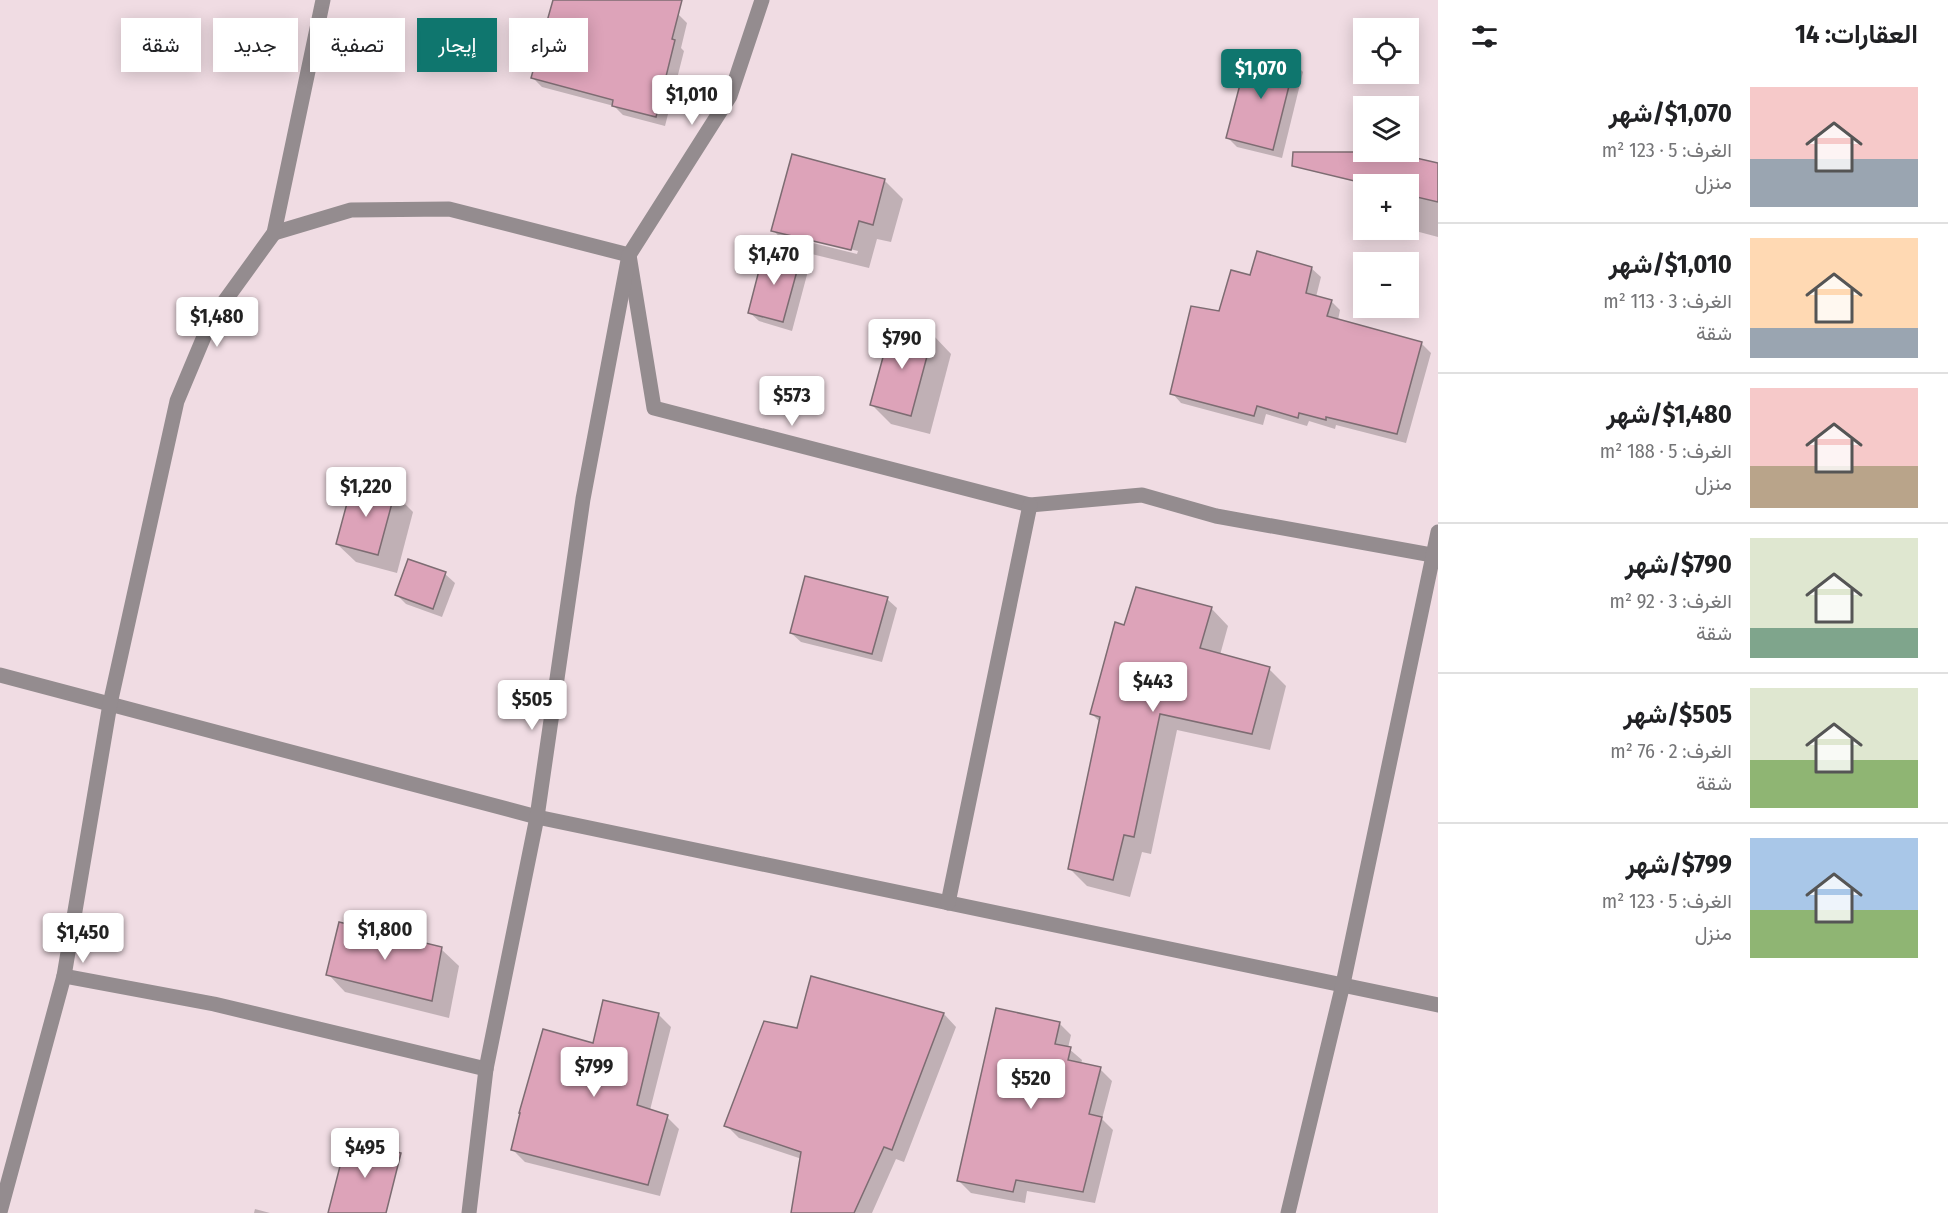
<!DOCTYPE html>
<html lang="ar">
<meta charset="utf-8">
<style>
body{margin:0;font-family:"Fira Sans Condensed",Vazirmatn,sans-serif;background:#f6f6f6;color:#202124;direction:rtl;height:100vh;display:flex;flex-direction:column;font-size:22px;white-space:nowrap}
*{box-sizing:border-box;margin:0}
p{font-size:20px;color:#757577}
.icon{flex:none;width:33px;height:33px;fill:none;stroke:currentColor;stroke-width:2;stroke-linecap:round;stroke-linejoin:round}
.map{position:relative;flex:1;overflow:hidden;direction:ltr}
.details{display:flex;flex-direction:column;background:#fff;width:510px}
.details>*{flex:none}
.hud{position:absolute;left:18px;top:18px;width:570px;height:54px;direction:rtl;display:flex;gap:12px}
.fabs{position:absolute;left:1353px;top:18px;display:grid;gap:12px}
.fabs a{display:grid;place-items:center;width:66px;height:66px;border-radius:0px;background:#fff;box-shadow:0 3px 15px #0003;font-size:30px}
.price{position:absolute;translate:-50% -51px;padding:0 14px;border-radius:6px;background:#fff;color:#222;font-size:20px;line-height:39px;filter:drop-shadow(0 2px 3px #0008)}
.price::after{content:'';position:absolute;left:50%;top:36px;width:18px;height:14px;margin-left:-9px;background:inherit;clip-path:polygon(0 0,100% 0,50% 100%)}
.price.active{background:#0f766e;color:#fff}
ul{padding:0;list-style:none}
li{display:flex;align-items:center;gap:18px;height:150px;padding:0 30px}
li+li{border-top:2px solid #e0e0e0}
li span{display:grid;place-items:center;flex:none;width:168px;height:120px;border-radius:0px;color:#555}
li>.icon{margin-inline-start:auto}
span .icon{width:72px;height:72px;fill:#fffc;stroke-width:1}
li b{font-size:26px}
h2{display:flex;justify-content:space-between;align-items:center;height:72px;padding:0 30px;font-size:26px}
.chip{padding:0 21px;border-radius:0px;background:#fff;box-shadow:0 3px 15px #0003;font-size:21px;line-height:54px}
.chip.active{background:#0f766e;color:#fff}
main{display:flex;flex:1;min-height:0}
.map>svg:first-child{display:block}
</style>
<main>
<section class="details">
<h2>العقارات: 14<svg class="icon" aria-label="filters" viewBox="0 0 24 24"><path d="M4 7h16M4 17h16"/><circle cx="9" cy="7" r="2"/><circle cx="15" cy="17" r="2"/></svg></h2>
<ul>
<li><span style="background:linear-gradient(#f6c9c9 60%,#9aa5b1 0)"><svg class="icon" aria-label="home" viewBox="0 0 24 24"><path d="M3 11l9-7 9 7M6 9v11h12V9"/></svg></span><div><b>$1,070/شهر</b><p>الغرف: 5 · 123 m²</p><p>منزل</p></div></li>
<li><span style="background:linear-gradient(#ffd9b3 75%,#9aa5b1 0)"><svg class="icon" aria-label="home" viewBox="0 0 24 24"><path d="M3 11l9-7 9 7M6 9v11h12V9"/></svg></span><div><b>$1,010/شهر</b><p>الغرف: 3 · 113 m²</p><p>شقة</p></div></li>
<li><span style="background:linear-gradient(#f6c9c9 65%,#b9a48a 0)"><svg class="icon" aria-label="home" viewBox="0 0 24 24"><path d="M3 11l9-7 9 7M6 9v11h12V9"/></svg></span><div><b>$1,480/شهر</b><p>الغرف: 5 · 188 m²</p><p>منزل</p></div></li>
<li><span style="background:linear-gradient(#dfe7d0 75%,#7fa58c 0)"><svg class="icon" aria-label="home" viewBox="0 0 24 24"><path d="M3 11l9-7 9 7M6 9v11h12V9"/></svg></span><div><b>$790/شهر</b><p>الغرف: 3 · 92 m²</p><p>شقة</p></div></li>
<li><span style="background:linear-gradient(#dfe7d0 60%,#8fb573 0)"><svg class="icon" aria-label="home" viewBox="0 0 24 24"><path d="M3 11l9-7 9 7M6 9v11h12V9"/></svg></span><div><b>$505/شهر</b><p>الغرف: 2 · 76 m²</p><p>شقة</p></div></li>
<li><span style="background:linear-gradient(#a9c7e8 60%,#8fb573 0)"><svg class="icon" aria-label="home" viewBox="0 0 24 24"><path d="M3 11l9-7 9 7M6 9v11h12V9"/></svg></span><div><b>$799/شهر</b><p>الغرف: 5 · 123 m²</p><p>منزل</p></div></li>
</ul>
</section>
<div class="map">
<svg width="1438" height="1213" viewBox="0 0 1438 1213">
<rect width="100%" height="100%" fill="#f0dce3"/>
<g fill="#0003" fill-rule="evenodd">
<path d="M557 0H621L678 14 687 23 681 48 684 51 665 126 623 115 614 106 542 87 533 78Z"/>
<path d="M1294 63 1303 72 1282 158 1237 147 1228 138Z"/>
<path d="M1378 152 1438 165V237L1408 229V184H1369Z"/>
<path d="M884 180 903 199 891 242 877 239 869 268 791 249 773 230ZM793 235 858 251 857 254 793 238Z"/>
<path d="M799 262 808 271 792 331 759 321 749 312Z"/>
<path d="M1311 268 1321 277 1316 297 1331 301 1340 310 1338 320 1422 344 1431 353 1406 443 1336 425 1335 429 1309 421 1307 426 1266 414 1263 425 1181 403 1172 393 1220 313 1251 277Z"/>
<path d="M933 335 951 354 930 434 891 424 872 405Z"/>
<path d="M394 493 413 512 397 573 356 562 337 544Z"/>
<path d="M445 574 455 583 442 617 406 604 397 595Z"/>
<path d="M887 599 897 608 882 662 801 642 791 633Z"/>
<path d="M1211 608 1228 626 1220 655 1269 669 1286 686 1270 750 1177 730 1151 854 1142 852 1130 897 1087 886 1070 869 1100 722 1092 714 1125 627Z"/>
<path d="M441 949 459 966 449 1018 345 992 328 974Z"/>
<path d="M812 978 944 1014 956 1027 904 1162 896 1159 872 1213H835L802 1159 739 1138 726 1125 798 1030Z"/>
<path d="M605 1002 659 1015 671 1027 650 1110 667 1117 679 1129 660 1196 525 1162 513 1150 594 1045Z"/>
<path d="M1059 1023 1071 1035 1068 1048 1082 1060 1081 1064 1100 1069 1112 1081 1102 1119 1113 1130 1095 1203 1027 1191 1025 1203 971 1193 959 1181Z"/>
<path d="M255 1209 270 1213H254Z"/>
</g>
<g fill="#dda3b9" stroke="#7d6c72" stroke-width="1.5">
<path d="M553 0H682L672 39 675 40 656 117 612 106 613 100 531 78Z"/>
<path d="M1249 50 1295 62 1273 150 1226 138Z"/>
<path d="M1293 152H1390L1438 163V202L1408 195V184H1367L1292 166Z"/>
<path d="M792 154 885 179 873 225 859 221 851 250 771 231Z"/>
<path d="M764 251 800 260 783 322 748 313Z"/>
<path d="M1257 251 1312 267 1306 293 1332 300 1327 316 1422 342 1397 434 1326 417V420L1299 413 1298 418 1257 406 1254 416 1170 394 1191 306 1219 311 1231 270 1250 275Z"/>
<path d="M892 324 933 334 911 416 870 405Z"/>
<path d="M353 481 395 492 378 555 336 544Z"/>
<path d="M408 559 446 572 433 609 395 595Z"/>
<path d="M805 576 888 597 872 654 790 633Z"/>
<path d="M1136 587 1212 607 1200 648 1270 667 1252 734 1160 714 1134 837 1124 835 1113 880 1068 869 1100 717 1090 714 1115 622 1124 625Z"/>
<path d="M339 922 442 947 432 1001 326 975Z"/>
<path d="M811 976 944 1013 892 1150 884 1147 854 1213H791L801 1152 724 1126 764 1021 797 1028Z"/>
<path d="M603 1000 659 1013 637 1105 668 1115 648 1185 511 1150 520 1113H519L543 1029 593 1043Z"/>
<path d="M996 1008 1060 1022 1055 1044 1071 1047 1068 1060 1101 1067 1089 1114 1102 1117 1083 1192 1016 1180 1013 1192 957 1181Z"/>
<path d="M347 1139 401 1153 386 1213H328Z"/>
</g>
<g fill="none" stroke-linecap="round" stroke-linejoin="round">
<g stroke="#948c8f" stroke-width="15">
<path d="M274 233 351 210 449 209 629 255 654 408 1030 505 1142 495 1216 516 1438 556"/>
<path d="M0 675 537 817 1438 1005"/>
<path d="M948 903 1030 505"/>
<path d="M64 976 214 1004 486 1069"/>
<path d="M0 1212 64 976 110 704 177 401 211 320 274 233 323 0"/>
<path d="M469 1213 486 1069 537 817 583 499 629 255 730 96 762 0"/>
<path d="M1288 1213 1343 984 1438 532"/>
</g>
</g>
</svg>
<div class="fabs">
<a><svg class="icon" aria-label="locate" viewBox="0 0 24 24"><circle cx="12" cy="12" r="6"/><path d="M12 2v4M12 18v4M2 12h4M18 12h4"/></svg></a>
<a><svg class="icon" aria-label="layers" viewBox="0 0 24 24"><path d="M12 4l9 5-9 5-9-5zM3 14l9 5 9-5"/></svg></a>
<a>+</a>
<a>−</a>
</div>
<b class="price active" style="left:1261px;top:100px">$1,070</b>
<b class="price" style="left:692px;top:126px">$1,010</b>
<b class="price" style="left:774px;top:286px">$1,470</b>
<b class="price" style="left:217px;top:348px">$1,480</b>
<b class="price" style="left:902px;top:370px">$790</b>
<b class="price" style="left:792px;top:427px">$573</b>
<b class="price" style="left:366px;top:518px">$1,220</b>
<b class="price" style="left:1153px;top:713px">$443</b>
<b class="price" style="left:532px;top:731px">$505</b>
<b class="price" style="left:385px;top:961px">$1,800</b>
<b class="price" style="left:83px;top:964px">$1,450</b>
<b class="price" style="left:594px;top:1098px">$799</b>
<b class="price" style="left:1031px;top:1110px">$520</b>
<b class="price" style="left:365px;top:1179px">$495</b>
<div class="hud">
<a class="chip">شراء</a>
<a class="chip active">إيجار</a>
<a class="chip">تصفية</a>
<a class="chip">جديد</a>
<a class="chip">شقة</a>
</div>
</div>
</main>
